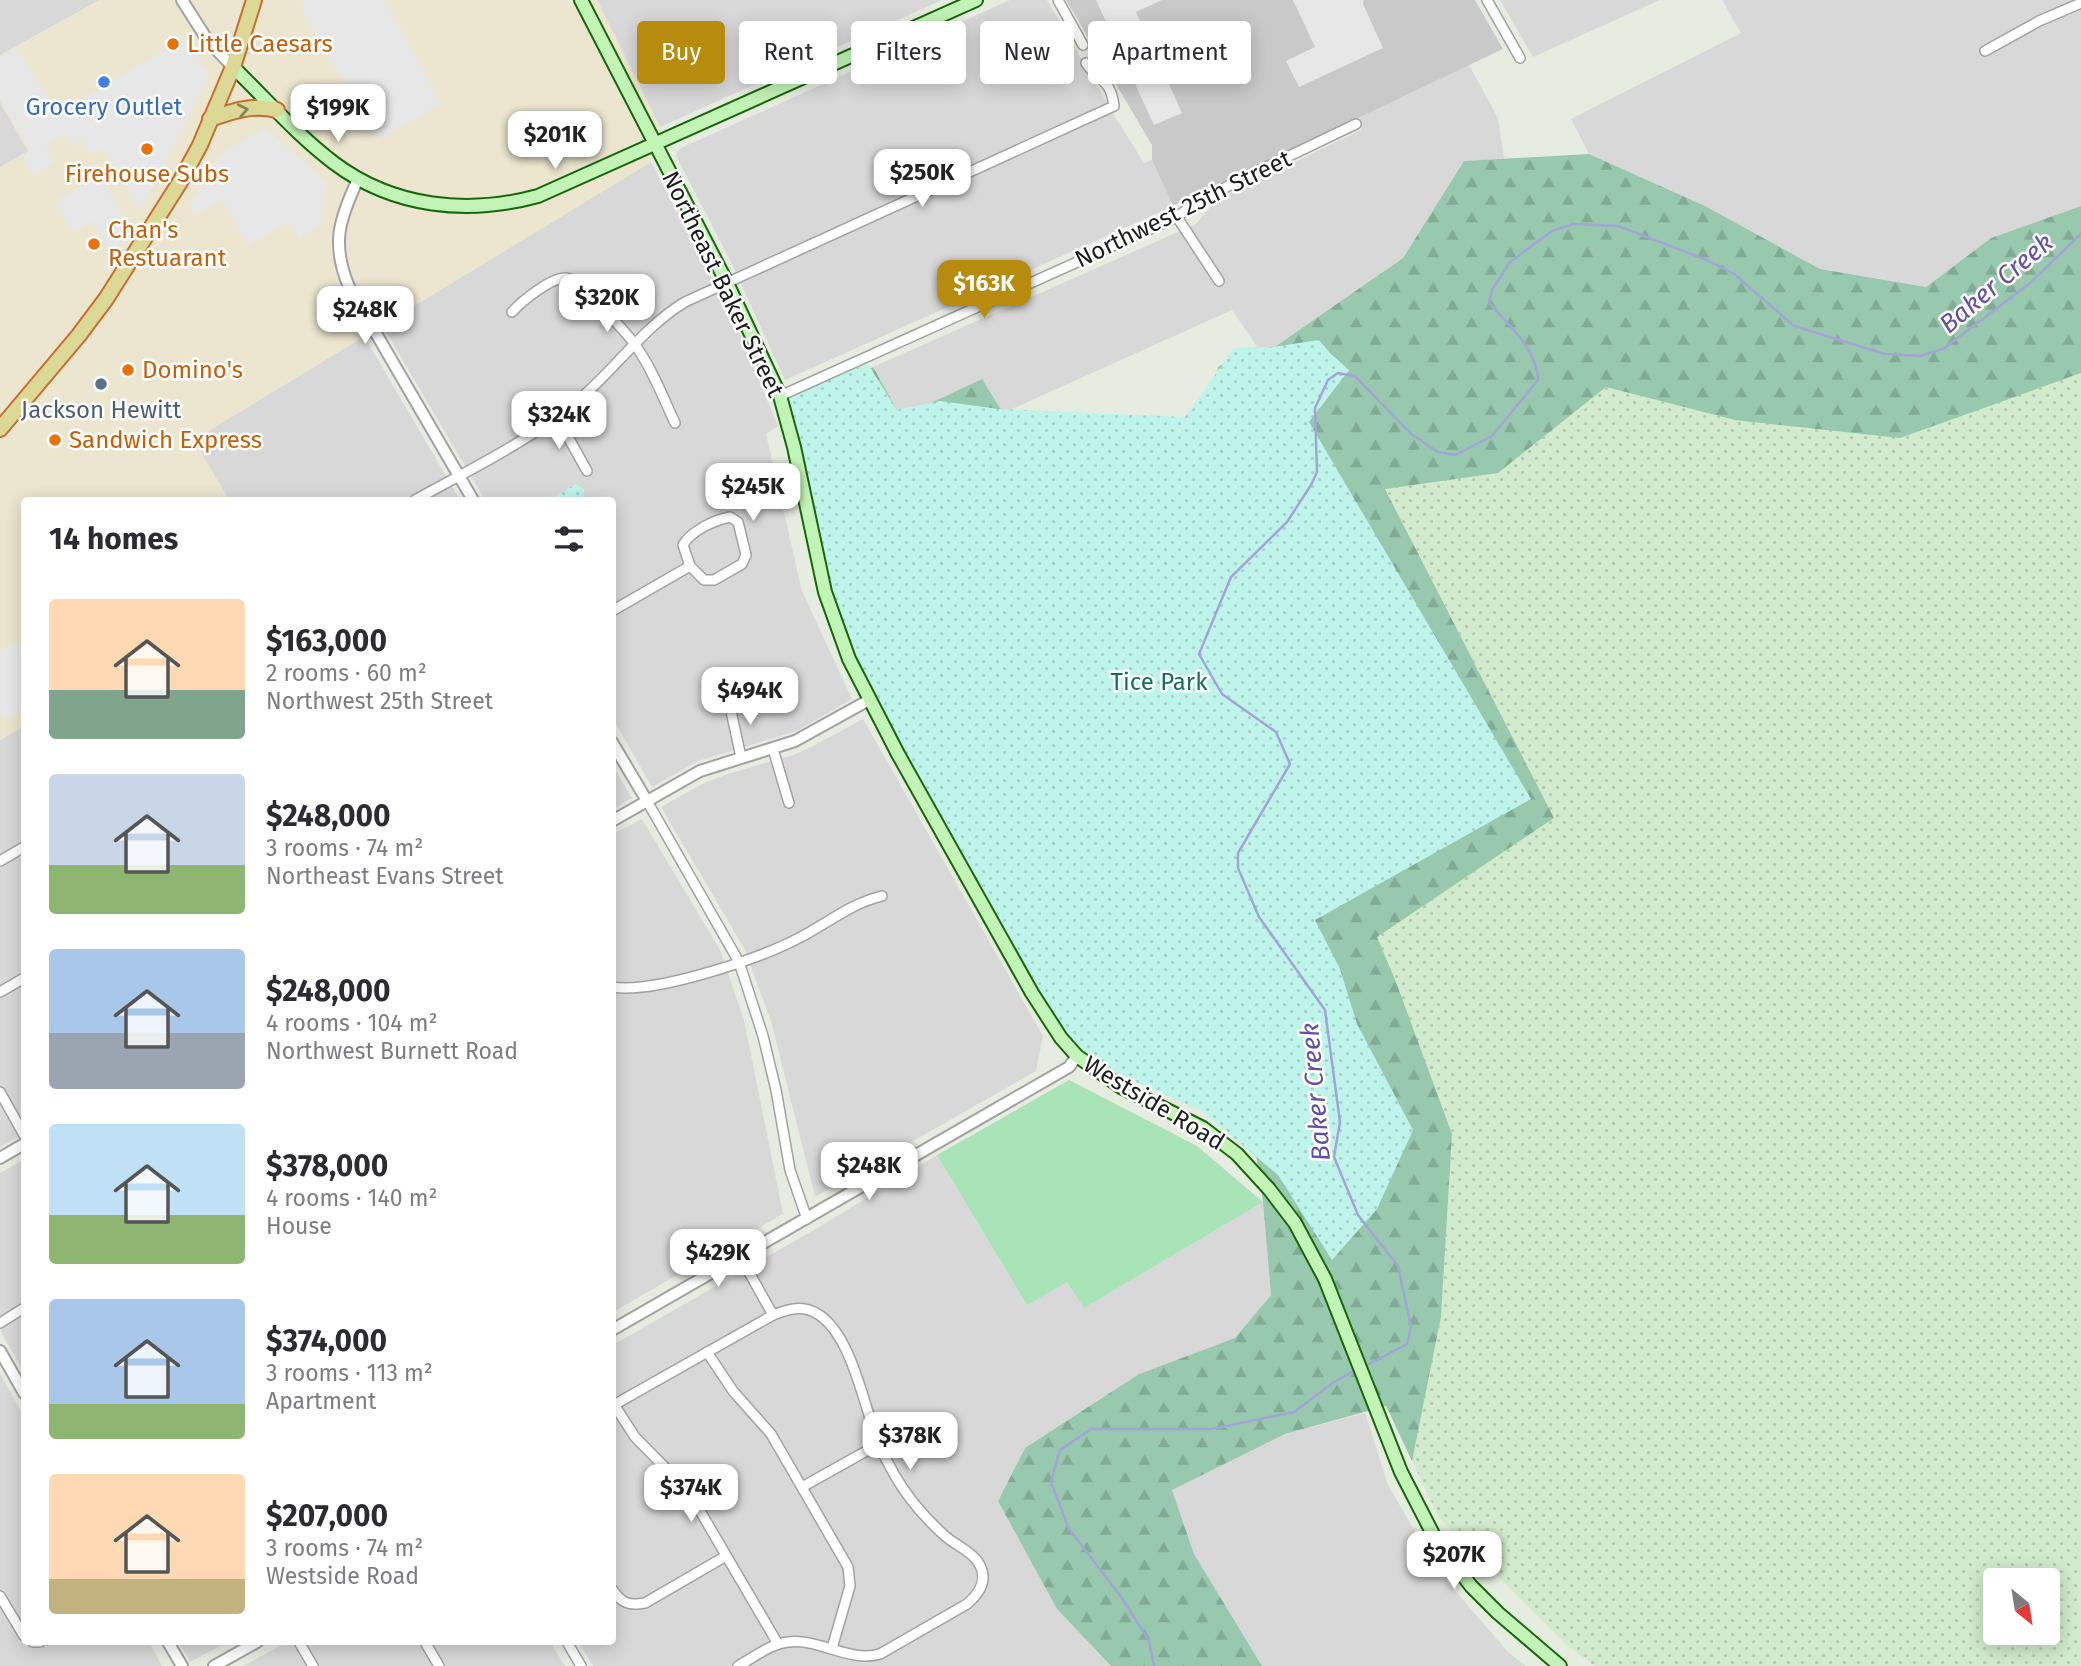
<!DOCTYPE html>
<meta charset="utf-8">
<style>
body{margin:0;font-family:"Fira Sans",sans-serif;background:#f2f2f3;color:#2b2b33;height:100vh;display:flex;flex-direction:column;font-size:26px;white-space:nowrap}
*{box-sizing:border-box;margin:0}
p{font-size:23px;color:#7c7c81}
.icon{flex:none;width:38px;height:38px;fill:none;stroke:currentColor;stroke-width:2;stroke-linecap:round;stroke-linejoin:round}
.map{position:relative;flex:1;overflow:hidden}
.drawer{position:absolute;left:21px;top:497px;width:595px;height:1148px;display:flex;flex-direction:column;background:#fff;border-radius:7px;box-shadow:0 4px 18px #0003}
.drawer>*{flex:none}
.banner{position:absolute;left:637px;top:21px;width:665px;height:63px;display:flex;gap:14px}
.needle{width:46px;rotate:150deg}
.fabs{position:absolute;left:1983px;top:1568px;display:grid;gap:14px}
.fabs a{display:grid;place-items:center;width:77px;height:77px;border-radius:7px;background:#fff;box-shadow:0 4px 18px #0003;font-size:35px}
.price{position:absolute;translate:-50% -60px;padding:0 16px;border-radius:14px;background:#fff;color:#222;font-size:23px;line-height:46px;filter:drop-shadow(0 2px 4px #0008)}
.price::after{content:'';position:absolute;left:50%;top:42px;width:21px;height:16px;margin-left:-10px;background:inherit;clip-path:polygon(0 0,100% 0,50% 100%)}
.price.on{background:#b78c0e;color:#fff}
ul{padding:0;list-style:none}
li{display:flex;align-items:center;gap:21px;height:175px;padding:0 28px}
li span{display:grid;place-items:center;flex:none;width:196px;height:140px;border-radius:7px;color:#555}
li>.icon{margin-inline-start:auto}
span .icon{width:84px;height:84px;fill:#fffc;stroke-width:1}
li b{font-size:30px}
h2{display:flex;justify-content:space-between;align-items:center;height:84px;padding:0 28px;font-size:30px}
.chip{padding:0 24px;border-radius:7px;background:#fff;box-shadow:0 4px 18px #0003;font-size:24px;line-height:63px}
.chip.on{background:#b78c0e;color:#fff}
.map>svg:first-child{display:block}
</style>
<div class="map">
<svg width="2081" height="1666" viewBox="0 0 2081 1666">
<defs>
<pattern id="farmland-dots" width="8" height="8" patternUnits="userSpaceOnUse" patternTransform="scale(1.75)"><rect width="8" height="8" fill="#d2eacd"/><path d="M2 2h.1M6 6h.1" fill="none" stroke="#b4c8af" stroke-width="1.8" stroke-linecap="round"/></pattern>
<pattern id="forest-firs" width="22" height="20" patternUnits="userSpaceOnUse" patternTransform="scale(1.75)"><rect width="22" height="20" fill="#98c8ae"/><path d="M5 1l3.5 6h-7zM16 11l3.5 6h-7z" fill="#82ab95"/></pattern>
<pattern id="park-dots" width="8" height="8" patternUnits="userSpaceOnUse" patternTransform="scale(1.75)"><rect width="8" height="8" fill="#bff4eb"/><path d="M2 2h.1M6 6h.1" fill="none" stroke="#a4d1c9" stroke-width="1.8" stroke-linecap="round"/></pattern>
</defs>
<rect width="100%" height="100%" fill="#e7ece1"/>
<g fill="#d9d8d8">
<path d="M0 0H100L0 55Z"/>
<path d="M597 0H942L660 127Z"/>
<path d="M1010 0H1047L1117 120 1144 163 1152 160 1173 206 785 380 732 264 676 156 677 152 681 148Z"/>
<path d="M1500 0H1660L1533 57Z"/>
<path d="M1722 0H2081V206L1991 238 1926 287 1820 269 1705 206 1589 154 1571 119 1741 33Z"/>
<path d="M1469 65 1498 118 1504 159 1464 161 1403 258 1263 355 1232 310 1003 413 901 417 873 367 1196 224 1216 200 1361 130 1359 117Z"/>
<path d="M0 102 28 151 0 167Z"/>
<path d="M651 162 732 316 778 426 766 434 802 591 852 699 797 731 698 761 652 787 613 719 612 500H485L382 325Z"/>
<path d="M364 336 460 500H229L193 440Z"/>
<path d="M863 719 1043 1036 1036 1071 815 1197 771 1021 744 948 661 807 702 784 728 774 793 755 813 746Z"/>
<path d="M24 726V1134L0 1147V740Z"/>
<path d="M612 765 632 798 613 809H612Z"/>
<path d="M642 819 720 950 744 1020 783 1214 613 1312 612 835Z"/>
<path d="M937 1155 1027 1305 1067 1281 1084 1308 1263 1202 1271 1295 1235 1338 1139 1374 1025 1448 998 1500 1057 1609 1111 1666H593L579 1642H612L613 1345 819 1227Z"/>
<path d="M24 1160V1373L0 1330V1173Z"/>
<path d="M0 1373 24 1417V1642H149L162 1666H0Z"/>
<path d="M1365 1413 1388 1485 1438 1571 1508 1652 1526 1666H1262L1194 1554 1172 1490 1285 1434Z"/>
<path d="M179 1642H228L190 1662Z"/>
<path d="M287 1642H550L565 1666H243Z"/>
</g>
<path fill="#ece6d0" d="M100 0H597L660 127 651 162 194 440 229 500H24V726L0 740V167L28 151 0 102V55Z"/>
<path fill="#c9c9c9" d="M1066 0H1475L1503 49 1173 206 1152 160V145Z"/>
<path fill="url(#farmland-dots)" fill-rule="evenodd" d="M2081 373V1666H1594L1566 1644 1439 1518 1412 1461 1441 1317 1452 1134 1376 937 1554 818 1385 488 1498 473 1606 387 1735 420 2053 382ZM1995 1580H2048V1633H1995Z"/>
<path fill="#a9e3b8" d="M1069 1080 1197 1146 1263 1202 1084 1308 1067 1282 1027 1305 937 1155Z"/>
<path fill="url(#forest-firs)" d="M1589 154 1705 206 1820 269 1926 287 1991 238 2081 206V373L1900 438 1735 420 1606 387 1498 473 1385 489 1554 818 1377 937 1396 982 1452 1134 1441 1317 1412 1461 1386 1406 1285 1434 1172 1490 1194 1554 1262 1666H1111L1057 1609 998 1501 1025 1448 1139 1374 1235 1338 1271 1295 1263 1202 1250 1113 802 397 873 367 901 417 982 379 1003 413 1168 426 1214 405 1218 367 1236 355H1263L1403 258 1464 161Z"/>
<g fill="url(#park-dots)">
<path d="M1319 340 1330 353 1349 370 1309 422 1531 799 1315 920 1340 969 1357 1024 1413 1130 1377 1209 1332 1260 1278 1175 1202 1111 1077 1056 900 758 830 610 780 396 868 364 897 410 940 401 999 409 1185 417 1234 348 1273 347Z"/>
<path d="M576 484 584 489 583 500H549Z"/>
</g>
<g fill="#e7e7e7">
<path d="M303 0H385L441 104 378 140 305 18Z"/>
<path d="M1096 0H1162L1136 12 1182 113 1154 125Z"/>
<path d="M1293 0H1364L1363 4 1383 48 1299 87 1286 61 1315 47Z"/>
<path d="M186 38 209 76 140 212 102 147 89 154 81 140 72 146 65 134 45 145 55 162 33 175 22 156 30 151 0 99V57L17 47 57 114Z"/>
<path d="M265 128 326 181 323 222 299 239 289 222 248 245 222 200 195 215 189 206 221 154Z"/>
<path d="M99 175 131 229 113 258 92 221 73 233 55 202Z"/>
<path d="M24 642V709L5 720 0 710V650Z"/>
</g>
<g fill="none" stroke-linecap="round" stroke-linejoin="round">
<g stroke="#a4a5d7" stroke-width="2.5">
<path d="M1365 1366 1407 1344 1411 1327 1398 1266 1358 1215 1334 1157 1340 1122 1325 1010 1259 917 1238 868V853L1290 764 1276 732 1222 694 1199 654 1231 577 1287 522 1311 485 1317 472 1315 408 1328 380 1338 373 1355 376 1411 434 1438 452 1455 455 1492 436 1538 380C1537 349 1509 325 1489 303L1492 290 1510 262 1552 231 1573 224 1618 226 1707 260 1734 274 1794 326 1885 354 1920 356 1943 349 2029 284 2081 234"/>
<path d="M1154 1666 1149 1641 1122 1598 1069 1529 1051 1482 1060 1450 1091 1429H1212L1294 1412 1334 1382 1356 1370"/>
</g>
<defs>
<g id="minor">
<path d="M1058 0 1083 45"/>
<path d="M1487 0 1520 58"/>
<path d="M1985 51 2039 21 2081 3"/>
<path d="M1177 217 1219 281"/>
<path d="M512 312C521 302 551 277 566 278 576 280 585 291 592 298 607 313 623 328 636 346 652 369 663 397 675 423"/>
<path d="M780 396 1177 217 1187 209 1239 180 1356 124"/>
<path d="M557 417 587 471"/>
<path d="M415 500C467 471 529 441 575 403 614 371 642 328 685 302L1114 106C1110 77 1099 83 1086 63"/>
<path d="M730 517 738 522 746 555 742 564 714 580H704L690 566 683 545C691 531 714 520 730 517Z"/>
<path d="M612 611 690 566"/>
<path d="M729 702 741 757"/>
<path d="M773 749 789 803"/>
<path d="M647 801 739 962 763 1036 776 1090 790 1170 807 1219"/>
<path d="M0 861 24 847"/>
<path d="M612 987C655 994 758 959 797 939 827 924 849 904 882 896"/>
<path d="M0 992 24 978"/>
<path d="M0 1092 24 1135"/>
<path d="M741 1258 773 1315"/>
<path d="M0 1323 24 1308"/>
<path d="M707 1352 733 1391 771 1434 848 1567 850 1586 832 1648"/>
<path d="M613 1403 635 1437 689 1492 778 1644"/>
<path d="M612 1406 773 1315C784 1311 797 1306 809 1310 851 1323 864 1409 879 1445 883 1455 889 1464 894 1474 907 1497 925 1518 945 1536 954 1544 972 1552 978 1562 989 1579 980 1593 967 1604L880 1654C850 1663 819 1638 788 1642 770 1644 753 1658 738 1666"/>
<path d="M802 1487 879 1444"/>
<path d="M612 1589C621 1603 629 1606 645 1603L726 1556"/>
<path d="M0 1596 24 1636"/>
<path d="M33 1642H40"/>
<path d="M299 1642 313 1666"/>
<path d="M425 1642 439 1666"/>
<path d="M567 1642 581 1666"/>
</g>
<g id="tertiary">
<path d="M182 0 208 41 233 67"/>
<path d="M358 179C339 220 331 244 349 287L473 500"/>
<path d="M612 742 647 801"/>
<path d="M612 821 700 771 795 741 869 700"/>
<path d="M0 1158 24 1144"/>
<path d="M612 1330 1069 1067 1077 1056"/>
<path d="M0 1351 24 1393"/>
<path d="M168 1642 182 1666"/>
<path d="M214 1666 257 1642"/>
</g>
<g id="secondary">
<path d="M581 0 726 281 780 396 794 447 825 592 849 659 898 754 1032 993 1061 1038 1077 1056 1121 1087 1203 1128 1237 1154 1269 1189 1295 1223 1325 1279 1401 1472 1436 1540 1471 1586 1498 1613 1560 1666"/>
<path d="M233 67C266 99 297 135 334 163 394 208 468 215 538 196L976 0"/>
</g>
<g id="trunk">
<path d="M210 119C233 111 252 104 277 110"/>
<path d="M0 429 79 335 106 299 180 182 200 145 233 67 254 0"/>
</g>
</defs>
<use href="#minor" stroke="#a2a2a2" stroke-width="12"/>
<use href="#tertiary" stroke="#a2a2a2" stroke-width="14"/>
<use href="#secondary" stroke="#19670c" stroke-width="16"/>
<use href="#trunk" stroke="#c86d30" stroke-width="18"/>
<use href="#minor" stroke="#fff" stroke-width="9"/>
<use href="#tertiary" stroke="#fff" stroke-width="10"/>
<use href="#secondary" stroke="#c3f4b7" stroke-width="12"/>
<use href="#trunk" stroke="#dcd895" stroke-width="14"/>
</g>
<defs><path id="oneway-chevron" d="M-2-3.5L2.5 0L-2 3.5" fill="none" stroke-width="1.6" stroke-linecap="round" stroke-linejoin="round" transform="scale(1.75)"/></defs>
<use stroke="#85835e" href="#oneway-chevron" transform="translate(243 110) rotate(-11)"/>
<g fill="#e8710a" stroke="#fff" stroke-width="2.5">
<circle cx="173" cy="44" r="7"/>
<circle cx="147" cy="149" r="7"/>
<circle cx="94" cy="244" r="7"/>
<circle cx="128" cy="370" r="7"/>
<circle cx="55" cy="440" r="7"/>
</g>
<circle fill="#3f7fe0" stroke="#fff" stroke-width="2.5" cx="104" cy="82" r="7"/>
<circle fill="#5c6f8a" stroke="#fff" stroke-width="2.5" cx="101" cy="384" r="7"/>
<g text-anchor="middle" stroke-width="5" stroke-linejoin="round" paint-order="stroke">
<g font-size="24" fill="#c56008" stroke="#fff" text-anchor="start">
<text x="187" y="52">Little Caesars</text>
<text x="147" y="182" text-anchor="middle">Firehouse Subs</text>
<text x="108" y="238">Chan's<tspan x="108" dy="28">Restuarant</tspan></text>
<text x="142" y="378">Domino's</text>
<text x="69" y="448">Sandwich Express</text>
</g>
<g font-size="24" fill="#366cbe" stroke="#fff">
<text x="104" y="115">Grocery Outlet</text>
</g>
<g font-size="24" fill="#1b1b1b" stroke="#fff">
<text transform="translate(1183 209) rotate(-26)" y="8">Northwest 25th Street</text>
<text transform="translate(723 284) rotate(64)" y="8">Northeast Baker Street</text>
<text transform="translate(1154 1103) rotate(31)" y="8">Westside Road</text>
</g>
<g font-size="24" fill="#4e5e75" stroke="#fff">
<text x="101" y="418">Jackson Hewitt</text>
</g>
<g font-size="24" fill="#126f5f" stroke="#fff">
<text x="1159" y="690">Tice Park</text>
</g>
<g font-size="26" font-style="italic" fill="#644fa2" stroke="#fff">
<text transform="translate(1996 283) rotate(-40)" y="9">Baker Creek</text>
<text transform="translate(1315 1092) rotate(-95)" y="9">Baker Creek</text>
</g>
</g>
</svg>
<div class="fabs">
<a><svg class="needle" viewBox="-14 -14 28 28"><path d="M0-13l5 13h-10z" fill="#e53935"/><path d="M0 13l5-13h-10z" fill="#7c7c81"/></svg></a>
</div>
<b class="price" style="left:338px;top:144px">$199K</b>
<b class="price" style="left:555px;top:171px">$201K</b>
<b class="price" style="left:922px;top:209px">$250K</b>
<b class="price on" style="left:984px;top:320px">$163K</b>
<b class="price" style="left:607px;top:334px">$320K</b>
<b class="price" style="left:365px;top:346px">$248K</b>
<b class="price" style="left:559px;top:451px">$324K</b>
<b class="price" style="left:753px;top:523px">$245K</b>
<b class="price" style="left:750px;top:727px">$494K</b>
<b class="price" style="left:869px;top:1202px">$248K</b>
<b class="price" style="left:718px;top:1289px">$429K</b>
<b class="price" style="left:910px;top:1472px">$378K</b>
<b class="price" style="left:691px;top:1524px">$374K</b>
<b class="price" style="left:1454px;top:1591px">$207K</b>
<div class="banner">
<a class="chip on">Buy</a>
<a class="chip">Rent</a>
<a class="chip">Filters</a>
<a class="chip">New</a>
<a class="chip">Apartment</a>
</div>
<section class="drawer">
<h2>14 homes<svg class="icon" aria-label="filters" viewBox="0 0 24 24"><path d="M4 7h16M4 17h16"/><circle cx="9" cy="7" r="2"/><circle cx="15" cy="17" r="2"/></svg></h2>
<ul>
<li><span style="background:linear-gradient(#ffd9b3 65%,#7fa58c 0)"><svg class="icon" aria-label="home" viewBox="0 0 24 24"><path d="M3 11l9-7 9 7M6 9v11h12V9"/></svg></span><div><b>$163,000</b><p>2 rooms · 60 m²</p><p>Northwest 25th Street</p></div></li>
<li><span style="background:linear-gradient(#c9d6e8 65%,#8fb573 0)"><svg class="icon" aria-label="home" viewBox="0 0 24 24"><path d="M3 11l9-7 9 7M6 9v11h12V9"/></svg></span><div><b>$248,000</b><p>3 rooms · 74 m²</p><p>Northeast Evans Street</p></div></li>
<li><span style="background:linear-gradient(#a9c7e8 60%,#9aa5b1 0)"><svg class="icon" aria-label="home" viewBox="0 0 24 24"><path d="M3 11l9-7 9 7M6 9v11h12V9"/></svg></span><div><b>$248,000</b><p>4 rooms · 104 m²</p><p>Northwest Burnett Road</p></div></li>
<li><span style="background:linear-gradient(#bfe0f5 65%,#8fb573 0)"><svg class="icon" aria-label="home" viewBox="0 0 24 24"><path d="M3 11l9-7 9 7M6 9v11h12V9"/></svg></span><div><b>$378,000</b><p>4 rooms · 140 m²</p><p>House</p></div></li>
<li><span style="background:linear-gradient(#a9c7e8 75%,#8fb573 0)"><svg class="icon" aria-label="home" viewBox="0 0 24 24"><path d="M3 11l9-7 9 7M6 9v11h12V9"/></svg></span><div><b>$374,000</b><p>3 rooms · 113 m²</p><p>Apartment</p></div></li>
<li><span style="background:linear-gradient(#ffd9b3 75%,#c2b280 0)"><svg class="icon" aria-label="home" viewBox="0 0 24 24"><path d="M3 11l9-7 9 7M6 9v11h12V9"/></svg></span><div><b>$207,000</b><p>3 rooms · 74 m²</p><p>Westside Road</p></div></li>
</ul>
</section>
</div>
